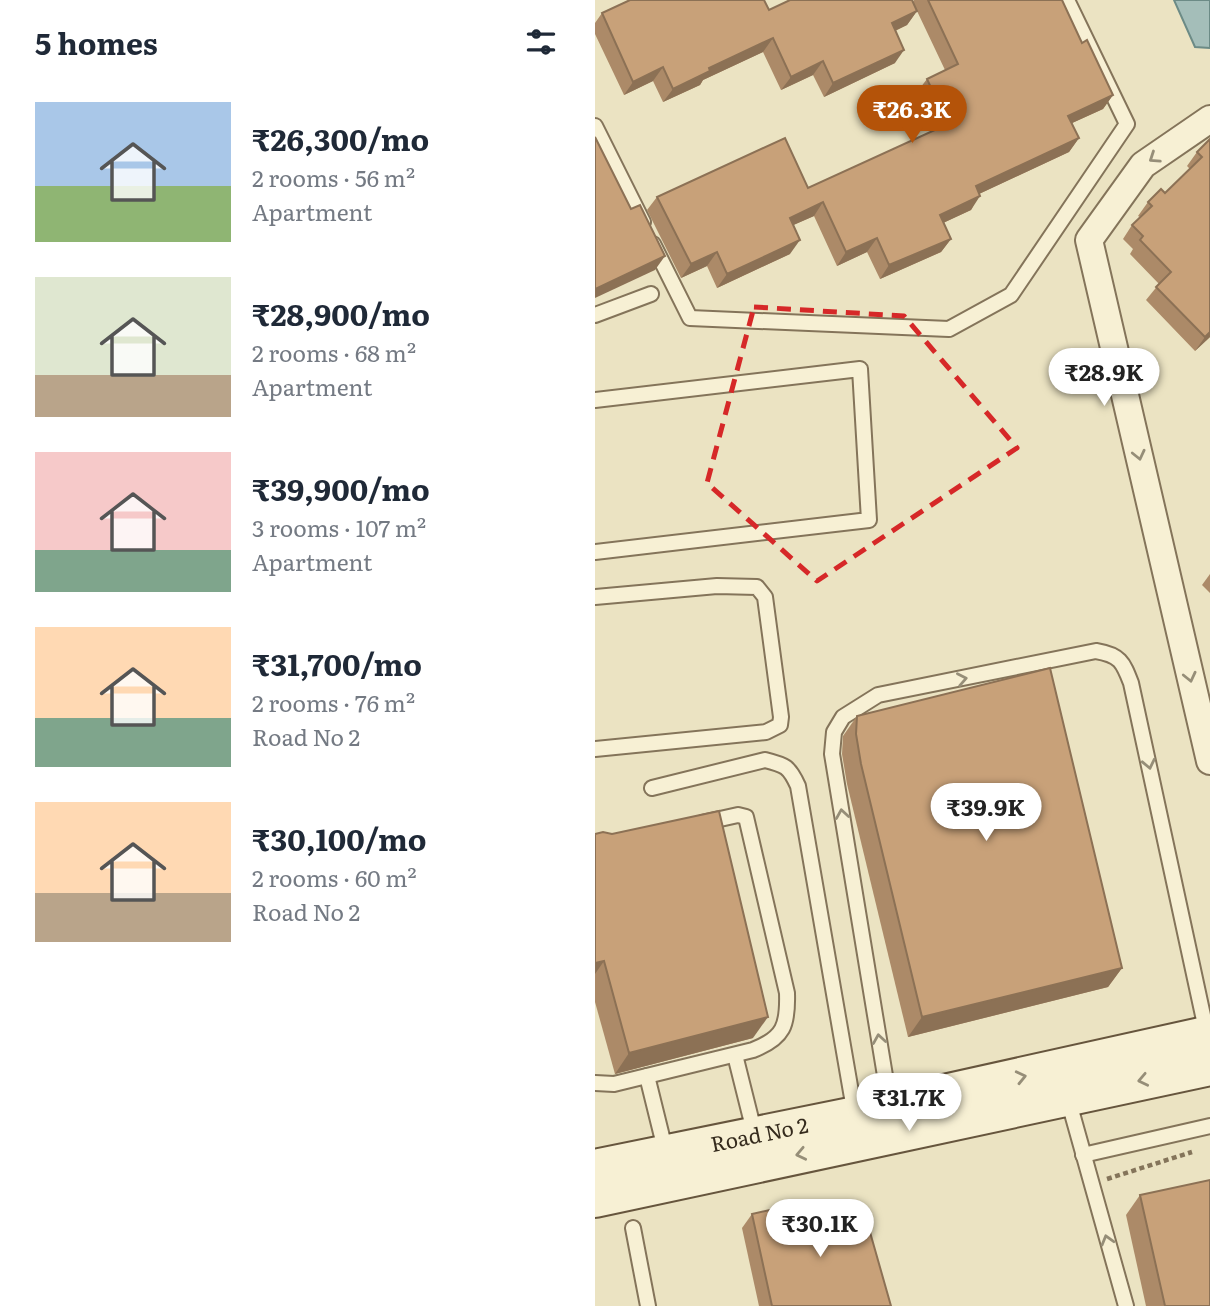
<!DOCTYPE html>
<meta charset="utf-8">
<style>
body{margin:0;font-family:Literata,serif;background:#f2f2f3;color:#1f2937;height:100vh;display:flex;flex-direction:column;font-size:26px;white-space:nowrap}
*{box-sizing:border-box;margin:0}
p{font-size:23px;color:#747a83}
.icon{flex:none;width:38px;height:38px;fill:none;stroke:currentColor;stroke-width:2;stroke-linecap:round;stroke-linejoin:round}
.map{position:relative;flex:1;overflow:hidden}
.sheet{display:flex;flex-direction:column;background:#fff;width:595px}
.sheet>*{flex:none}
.price{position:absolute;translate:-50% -60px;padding:0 16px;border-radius:24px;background:#fff;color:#222;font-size:23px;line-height:46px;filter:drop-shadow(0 2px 4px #0008)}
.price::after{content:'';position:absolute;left:50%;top:42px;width:21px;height:16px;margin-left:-10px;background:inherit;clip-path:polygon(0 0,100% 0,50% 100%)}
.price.on{background:#b45309;color:#fff}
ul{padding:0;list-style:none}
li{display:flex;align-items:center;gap:21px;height:175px;padding:0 35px}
li span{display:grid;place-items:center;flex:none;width:196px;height:140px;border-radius:0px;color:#555}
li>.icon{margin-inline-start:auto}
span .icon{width:84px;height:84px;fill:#fffc;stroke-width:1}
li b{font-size:30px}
h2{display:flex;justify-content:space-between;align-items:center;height:84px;padding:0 35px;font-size:30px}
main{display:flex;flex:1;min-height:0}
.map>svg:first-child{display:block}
</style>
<main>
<section class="sheet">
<h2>5 homes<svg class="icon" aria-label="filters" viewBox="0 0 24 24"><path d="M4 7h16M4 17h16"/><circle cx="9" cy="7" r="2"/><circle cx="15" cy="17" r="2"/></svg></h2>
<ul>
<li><span style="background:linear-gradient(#a9c7e8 60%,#8fb573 0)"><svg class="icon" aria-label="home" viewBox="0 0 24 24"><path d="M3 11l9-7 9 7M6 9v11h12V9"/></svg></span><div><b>₹26,300/mo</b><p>2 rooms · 56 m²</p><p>Apartment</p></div></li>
<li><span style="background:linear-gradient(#dfe7d0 70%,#b9a48a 0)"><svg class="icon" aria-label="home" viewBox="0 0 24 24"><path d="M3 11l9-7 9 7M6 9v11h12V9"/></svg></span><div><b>₹28,900/mo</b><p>2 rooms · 68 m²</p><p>Apartment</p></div></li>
<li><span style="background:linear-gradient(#f6c9c9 70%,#7fa58c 0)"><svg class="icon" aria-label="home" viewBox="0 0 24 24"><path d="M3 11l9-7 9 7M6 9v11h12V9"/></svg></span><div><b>₹39,900/mo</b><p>3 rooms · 107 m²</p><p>Apartment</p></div></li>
<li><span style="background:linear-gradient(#ffd9b3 65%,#7fa58c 0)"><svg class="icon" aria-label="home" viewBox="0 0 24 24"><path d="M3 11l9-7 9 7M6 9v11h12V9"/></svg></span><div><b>₹31,700/mo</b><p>2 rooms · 76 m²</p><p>Road No 2</p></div></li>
<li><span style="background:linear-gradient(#ffd9b3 65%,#b9a48a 0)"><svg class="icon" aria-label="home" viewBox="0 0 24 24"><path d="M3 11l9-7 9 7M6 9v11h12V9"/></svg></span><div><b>₹30,100/mo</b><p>2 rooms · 60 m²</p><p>Road No 2</p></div></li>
</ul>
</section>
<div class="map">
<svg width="615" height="1306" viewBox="0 0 615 1306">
<rect width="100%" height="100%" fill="#ebe3c2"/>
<path fill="#a4beb9" stroke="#6c8b86" stroke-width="2" d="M579 0H615V48L600 47Z"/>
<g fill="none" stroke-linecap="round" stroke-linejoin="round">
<defs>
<g id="lane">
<path d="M0 126 48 222"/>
<path d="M58 244 95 318 354 329 416 295 532 124 472 0"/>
<path d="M0 315 56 294"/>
<path d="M0 400 265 369 274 520 0 552"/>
<path d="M0 597 122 586 162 587 170 597 186 717 185 725 171 732 0 749"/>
<path d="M57 788 170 760C190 765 194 766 203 786L260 1115"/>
<path d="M140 1055 160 1135"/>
<path d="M52 1076 71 1153"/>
<path d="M0 1083 19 1084 158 1050C189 1038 193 1025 192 993L151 817 143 815 107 823"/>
<path d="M473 1099 531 1306"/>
<path d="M295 1106 237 754 239 732 248 717 283 695 501 651C525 655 528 662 536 683L612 1034"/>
<path d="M488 1155 615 1126"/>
<path d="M38 1228 53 1306"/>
</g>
<path id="street" d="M615 119 548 165 494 240 615 761"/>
<g id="secondary">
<path id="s1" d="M0 1169 260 1116 295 1106 615 1035"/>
<path d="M0 1198 615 1066"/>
</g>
</defs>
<use href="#lane" stroke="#84745a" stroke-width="18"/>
<use href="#street" stroke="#84745a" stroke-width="30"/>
<use href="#secondary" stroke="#66553d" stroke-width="42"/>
<path stroke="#84745a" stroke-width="4.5" stroke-dasharray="5 3.5" stroke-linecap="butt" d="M512 1179 597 1152"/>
<use href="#lane" stroke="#f7f0d4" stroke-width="14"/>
<use href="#street" stroke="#f7f0d4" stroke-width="26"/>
<use href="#secondary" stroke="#f7f0d4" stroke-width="38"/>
</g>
<g fill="#ac8a68">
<path d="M319 0H467L487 43 518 95 508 109 477 123 484 138 474 152 384 194 376 210 348 223 356 239 346 252 285 279 272 252 242 266 219 216 198 225 195 254 122 288 112 266 86 278 52 210 62 197 213 188 340 130 322 92 332 79 350 70 322 11 312 25 300 31V63L229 97 218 75 186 90 168 52 108 80 105 85 68 102 58 81 29 95 0 34V23L7 13 174 10 318 2Z"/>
<path d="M615 139V337L600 351 551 300 564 284 535 254 538 249 528 239 537 225 545 217 543 216 553 202 570 193 595 169 592 166 602 152Z"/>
<path d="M615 574V593L607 585Z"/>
<path d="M262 716 527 968 513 987 313 1037 252 784 247 754 248 736Z"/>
<path d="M0 834 158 1038 20 1074 0 1002Z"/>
<path d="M545 1195 615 1306H551L531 1215Z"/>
<path d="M157 1214 217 1222 296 1306H164L147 1228Z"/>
</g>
<g fill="#8c7155">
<path d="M322 11 312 25 287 37 297 23Z"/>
<path d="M178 38 168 52 108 80 105 85 68 102 78 89 114 68Z"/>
<path d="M309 50 300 63 229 97 238 83Z"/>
<path d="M228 61 218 75 186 90 196 77Z"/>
<path d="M68 67 58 81 29 95 38 82Z"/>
<path d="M518 95 508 109 464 129 473 116Z"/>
<path d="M484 138 474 152 371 200 381 186Z"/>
<path d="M385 196 376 210 335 229 345 215Z"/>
<path d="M228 202 219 216 185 231 195 218Z"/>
<path d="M282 238 272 252 242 266 251 252Z"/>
<path d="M356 239 346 252 285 279 294 265Z"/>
<path d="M205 240 195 254 122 288 132 274Z"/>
<path d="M122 252 112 266 86 278 96 264Z"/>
<path d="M70 256 60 270 0 298V289Z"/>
<path d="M615 332V337L600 351 610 337Z"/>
<path d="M9 961 0 974V963Z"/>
<path d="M527 968 513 987 313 1037 327 1017Z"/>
<path d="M173 1017 158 1038 20 1074 34 1053Z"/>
</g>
<g fill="#c8a179" stroke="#8c7155" stroke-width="2">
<path d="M35 0H169L174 10 195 0H317L322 11 297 23 309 50 238 83 228 61 196 77 178 38 114 68 115 71 78 89 68 67 38 82 7 13Z"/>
<path d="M333 0H467L487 43 492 40 518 95 473 116 484 138 381 186 385 196 345 215 356 239 294 265 282 238 251 252 228 202 195 218 205 240 132 274 122 252 96 264 62 197 190 138 213 188 353 124 332 79 363 64Z"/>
<path d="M0 137 36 209 45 205 70 256 0 289Z"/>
<path d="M615 139V332L610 337 561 287 576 272 545 240 548 236 537 225 557 206 553 202 566 189 570 193 607 157 602 152Z"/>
<path d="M455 668 527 968 327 1017 266 764 261 734 262 716Z"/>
<path d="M124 811 173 1017 34 1053 9 961 0 963V834L8 832 17 834Z"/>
<path d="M615 1180V1306H570L545 1195Z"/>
<path d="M211 1202 217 1222 267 1204 296 1306H177L157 1214Z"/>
</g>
<defs><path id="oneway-chevron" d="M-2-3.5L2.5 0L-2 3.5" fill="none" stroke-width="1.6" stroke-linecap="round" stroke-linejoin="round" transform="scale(1.75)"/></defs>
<g stroke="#968e78">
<use href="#oneway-chevron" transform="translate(559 158) rotate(146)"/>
<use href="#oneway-chevron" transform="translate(544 455) rotate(77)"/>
<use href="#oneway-chevron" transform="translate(595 677) rotate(77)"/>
<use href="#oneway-chevron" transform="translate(367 679) rotate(-11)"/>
<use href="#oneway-chevron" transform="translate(554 764) rotate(78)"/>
<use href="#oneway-chevron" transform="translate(247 814) rotate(-99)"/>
<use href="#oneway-chevron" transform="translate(284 1039) rotate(-99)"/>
<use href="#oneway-chevron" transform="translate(426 1077) rotate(-13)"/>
<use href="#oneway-chevron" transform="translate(548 1080) rotate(168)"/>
<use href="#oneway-chevron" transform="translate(206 1154) rotate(168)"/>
<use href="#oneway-chevron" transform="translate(512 1240) rotate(-106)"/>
</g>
<path fill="none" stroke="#d62828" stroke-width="5" stroke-dasharray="14 9" stroke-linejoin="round" d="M159 307 309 316 422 448 222 581 112 483Z"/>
<g text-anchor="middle" stroke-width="5" stroke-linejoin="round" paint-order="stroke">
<g font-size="21" fill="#352b1d" stroke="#f3ecd1">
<text dy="7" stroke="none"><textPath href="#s1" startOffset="168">Road No 2</textPath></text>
</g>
</g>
</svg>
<b class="price on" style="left:317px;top:145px">₹26.3K</b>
<b class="price" style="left:509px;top:408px">₹28.9K</b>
<b class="price" style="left:391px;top:843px">₹39.9K</b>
<b class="price" style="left:314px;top:1133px">₹31.7K</b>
<b class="price" style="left:225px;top:1259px">₹30.1K</b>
</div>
</main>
